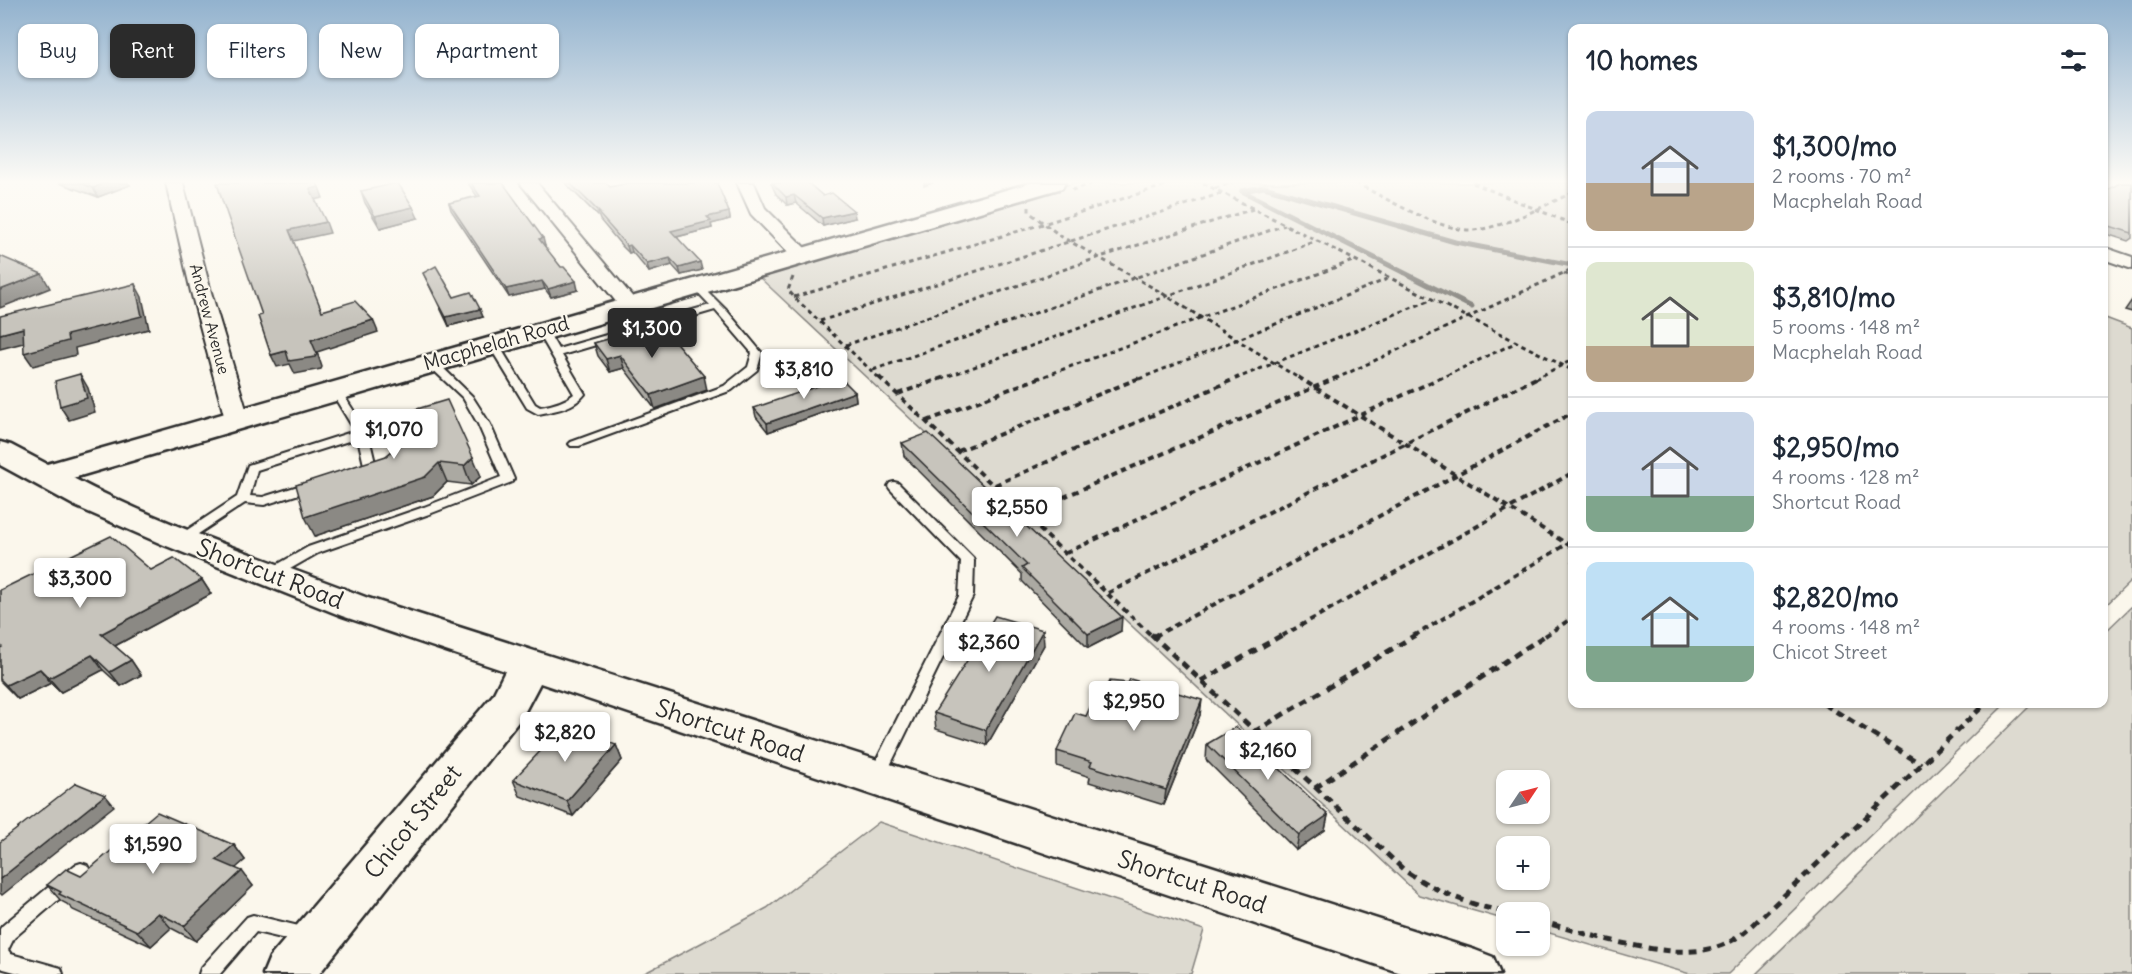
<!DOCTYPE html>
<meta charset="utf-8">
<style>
body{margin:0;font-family:Delius,sans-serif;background:#f2f2f3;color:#1f2937;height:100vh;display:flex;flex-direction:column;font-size:22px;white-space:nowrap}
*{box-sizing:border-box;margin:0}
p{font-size:20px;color:#747a83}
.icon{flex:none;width:33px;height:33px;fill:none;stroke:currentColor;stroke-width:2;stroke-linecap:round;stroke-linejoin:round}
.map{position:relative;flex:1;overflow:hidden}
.sheet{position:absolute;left:1568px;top:24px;width:540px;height:684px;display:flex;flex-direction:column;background:#fff;border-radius:12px;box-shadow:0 2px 4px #0004}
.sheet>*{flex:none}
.top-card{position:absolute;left:18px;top:24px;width:570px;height:54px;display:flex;gap:12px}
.needle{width:39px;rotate:55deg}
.tools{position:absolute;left:1496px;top:770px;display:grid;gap:12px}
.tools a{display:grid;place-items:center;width:54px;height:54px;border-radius:12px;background:#fff;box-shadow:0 2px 4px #0004;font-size:30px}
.price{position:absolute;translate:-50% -51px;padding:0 14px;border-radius:6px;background:#fff;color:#222;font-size:20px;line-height:39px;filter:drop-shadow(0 2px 3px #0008)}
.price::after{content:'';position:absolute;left:50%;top:36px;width:18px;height:14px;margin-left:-9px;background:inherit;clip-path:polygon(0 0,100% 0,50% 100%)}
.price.current{background:#2b2b2b;color:#fff}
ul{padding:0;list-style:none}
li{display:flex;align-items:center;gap:18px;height:150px;padding:0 18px}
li+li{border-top:2px solid #e0e1e3}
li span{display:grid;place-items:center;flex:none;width:168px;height:120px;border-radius:12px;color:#555}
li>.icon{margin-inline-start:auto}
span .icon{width:72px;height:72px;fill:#fffc;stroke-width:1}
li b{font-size:26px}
h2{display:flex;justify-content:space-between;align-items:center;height:72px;padding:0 18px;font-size:26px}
.chip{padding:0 21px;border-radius:12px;background:#fff;box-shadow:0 2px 4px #0004;font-size:21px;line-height:54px}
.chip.current{background:#2b2b2b;color:#fff}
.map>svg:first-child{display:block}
</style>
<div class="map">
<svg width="2132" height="974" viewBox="0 0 2132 974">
<rect width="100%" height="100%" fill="#fbf7ec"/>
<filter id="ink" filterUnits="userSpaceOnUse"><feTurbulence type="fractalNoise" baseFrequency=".0167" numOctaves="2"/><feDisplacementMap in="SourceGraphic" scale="12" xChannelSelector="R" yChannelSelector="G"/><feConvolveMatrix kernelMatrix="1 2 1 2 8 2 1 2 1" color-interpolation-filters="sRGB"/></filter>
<g filter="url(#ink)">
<g fill="#dddad0" stroke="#84827e" stroke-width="1.5" fill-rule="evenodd">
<path d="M1074 183H1572V704H2005L1728 974H1690L1539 930V912H1506V920L1419 895 758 276ZM1506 780H1539V813H1506ZM1506 846H1539V879H1506Z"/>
<path d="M2103 317 2132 328V580L2103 608Z"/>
<path d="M2132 606V974H1756L2032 704H2103V634Z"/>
<path d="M879 822 1204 930 1191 974H643L767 908Z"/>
</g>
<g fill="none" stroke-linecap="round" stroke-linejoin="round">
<g stroke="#7b7a75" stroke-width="5">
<path d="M1242 191 1264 187 1455 242 1572 265"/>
<path d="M1242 191 1472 307"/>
</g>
<defs>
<g id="lane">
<path d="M697 283 700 284 728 312 762 353 757 370 732 390 579 446H571L569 444 571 442 724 386 748 367 752 353 715 310 562 355 585 394C574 408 555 411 538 414L527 408 488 344 493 341 497 342 535 404 540 407C553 405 564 402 574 394L537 330 538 328H546L558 349 710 305 692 286Z"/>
<path d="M431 359 435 360 472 396 490 424 514 479 512 482 432 513 318 553 276 577H266L264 574 266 571 308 547 424 507 501 477 478 424 463 398 427 364 426 362Z"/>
<path d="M335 387 339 388 368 433 376 467 374 469 361 474 355 470 364 465 358 438 257 470 250 496 263 497 311 482 317 486 315 489 264 505 245 503 186 542H178L176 539 178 536 237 497 248 465 355 431 330 390Z"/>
<path d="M894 482 898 483 973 558 974 561 973 596 883 780 877 781 871 780 869 775 959 596 961 562 890 489 888 486 890 483Z"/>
<path d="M81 863 87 865 90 870 87 875 14 938 8 950 11 954 61 968 63 974H22L0 968V929L2 926 75 865Z"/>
<path d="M253 915 307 928 313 930 316 936 313 942 307 944 256 932 220 974H199L201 968 247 917Z"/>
</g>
<g id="street">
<path d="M166 183H183L211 292 249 419 245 424 237 426 229 424 225 419 191 292Z"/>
<path d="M520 183H537L636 301 639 305 636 309H622Z"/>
<path d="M737 183H754L765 208 809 252 812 256 809 260H795L751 214Z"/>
<path d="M2103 247 2132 257V269L2103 259Z"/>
</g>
<path id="secondary" d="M1030 183H1065L1062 188 73 478C166 527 270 560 368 598L1475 950 1493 957 1500 974H1404L540 683 522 717 319 974H263L270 957 493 695 505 671 342 616 164 545 77 507 0 465V442L11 445 47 464Z"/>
</defs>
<use href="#lane" stroke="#2b2b2b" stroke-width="4"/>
<use href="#street" stroke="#2b2b2b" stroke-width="4"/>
<use href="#secondary" stroke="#2b2b2b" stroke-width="5"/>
<g stroke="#2b2b2b" stroke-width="3" stroke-dasharray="4.5 4" stroke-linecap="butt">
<path d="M1203 183 1572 370"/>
<path d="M1356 183C1386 198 1439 231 1472 230 1503 229 1544 205 1572 193"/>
<path d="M1473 183 1572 224"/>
<path d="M1215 188 1232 183"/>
<path d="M1072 190 1094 183"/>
<path d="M1029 207V212L1062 237 1157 290 1300 379"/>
<path d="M1564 273 1572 277"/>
<path d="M793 277 788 290 794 297 880 379"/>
<path d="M794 297 1043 224 1172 183"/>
<path d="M820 321 1222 193"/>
<path d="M846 345 1100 257 1253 209"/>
<path d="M873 370 1285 225"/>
<path d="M941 379 1317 241"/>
<path d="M1037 379 1355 260"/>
<path d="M1139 379 1390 278"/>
<path d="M1235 379 1433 299"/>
<path d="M1335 379 1572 269"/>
<path d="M1439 379 1517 342"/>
<path d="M1535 379 1572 360"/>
</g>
<g stroke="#2b2b2b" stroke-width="4" stroke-dasharray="6 4.5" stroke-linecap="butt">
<path d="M879 377 1152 636"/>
<path d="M1298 377 1572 547"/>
<path d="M898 394 945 377"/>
<path d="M927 421 1041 377"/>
<path d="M958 451 1142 377"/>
<path d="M995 485 1239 377"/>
<path d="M1025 514 1338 377"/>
<path d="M1066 553 1442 377"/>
<path d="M1108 593 1538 377"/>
<path d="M1155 636 1572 413"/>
<path d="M1282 636 1572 473"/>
<path d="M1414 636 1572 541"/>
<path d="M1545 636 1572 618"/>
</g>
<g stroke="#2b2b2b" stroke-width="5" stroke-dasharray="8 6" stroke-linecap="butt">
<path d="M1151 634 1404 870C1440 894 1464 902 1506 913"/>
<path d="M1153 637 1158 634"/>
<path d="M1201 681 1284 634"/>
<path d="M1824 704 1921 764"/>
<path d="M1254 732 1417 634"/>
<path d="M1315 788 1547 634"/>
<path d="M1539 921C1586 933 1666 961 1713 948 1729 944 1741 936 1753 925L1985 704"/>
</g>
<use href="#lane" fill="#fbf7ec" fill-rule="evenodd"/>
<use href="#street" fill="#fbf7ec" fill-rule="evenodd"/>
<use href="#secondary" fill="#fbf7ec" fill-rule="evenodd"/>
</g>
<g fill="#aba9a2" stroke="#2b2b2b" stroke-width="1.5">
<path d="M59 183H128L130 185 98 197Z"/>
<path d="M468 183H503L545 246H544L578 290 551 297 545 289 509 297 451 210 449 203 477 196Z"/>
<path d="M565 183H606L610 187 729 212 730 219 711 224 712 228 677 237 702 270 681 275 672 265 649 272 632 252 629 253 622 246 600 220 599 217Z"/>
<path d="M771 183H808L823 196 855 218 823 226 796 203 787 205 776 194Z"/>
<path d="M2132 183V238L2128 241 2103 233V192Z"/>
<path d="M361 191 418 218 380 228 365 203Z"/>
<path d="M423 273 454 297 483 317 449 326 427 281Z"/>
<path d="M2132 300V312L2125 310Z"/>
<path d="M638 333 707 390 655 409 624 368 610 372 598 356 594 343Z"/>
<path d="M855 392 856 401 768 432 756 417 754 408Z"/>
<path d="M387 418 481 476 471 485 447 482 433 496 315 536 386 456 399 445Z"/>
<path d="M902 443 1121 631 1088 648 1022 581V574L904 456Z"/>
<path d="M151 570 202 580 211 594 115 646 131 660 141 675 121 686 103 670 61 692 51 683 18 699 0 681V590Z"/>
<path d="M1044 645 987 745 936 729 934 713Z"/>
<path d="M1100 703 1200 715 1164 805 1089 782 1090 777 1057 766V751Z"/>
<path d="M1207 744 1328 815 1325 830 1296 850 1206 760Z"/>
<path d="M616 745 622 760 573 816 520 796 513 780Z"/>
<path d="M234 845 245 860 235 868 253 886 196 941 171 928 151 946 73 910 67 904 61 901 47 885 81 876Z"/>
</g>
<g fill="#8b8984" stroke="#2b2b2b" stroke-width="1.5">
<path d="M105 183H128L130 185 98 197 93 188Z"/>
<path d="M924 183H933L924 186Z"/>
<path d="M319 187 323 198 314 200 310 189Z"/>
<path d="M794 195 796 203 787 205 786 197Z"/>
<path d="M413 207 418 218 380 228 375 216Z"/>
<path d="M854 211 855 218 823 226 822 218Z"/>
<path d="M729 212 730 219 711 224 712 228 672 238 671 231 707 217Z"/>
<path d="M326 222 330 233 294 241 289 230Z"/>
<path d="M543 238 545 246 541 247 539 239Z"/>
<path d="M630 245 632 252 629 253 627 246Z"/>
<path d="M670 258 672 265 649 272 647 264Z"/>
<path d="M700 262 702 270 681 275 679 268Z"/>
<path d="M42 274 50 288 0 308V290Z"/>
<path d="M542 281 545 289 509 297 506 289Z"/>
<path d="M576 281 578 290 551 297 548 289Z"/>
<path d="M135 284 142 297 149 329 75 348 76 355 33 366 24 353 67 335Z"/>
<path d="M480 309 483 317 449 326 446 317Z"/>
<path d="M373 320 378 332 317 352 322 367 321 369 295 374 290 364 277 367 271 355 286 351 311 340Z"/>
<path d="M23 328 31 341 0 349V334Z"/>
<path d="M620 355 624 368 610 372 606 359Z"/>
<path d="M80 374 88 388 95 412 69 420 60 406Z"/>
<path d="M704 376 707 390 655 409 651 395Z"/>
<path d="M855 392 856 401 768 432 767 423Z"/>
<path d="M473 457 481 476 471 485 464 466Z"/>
<path d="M439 463 447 482 433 496 315 536 305 517Z"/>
<path d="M202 580 211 594 111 648 101 634Z"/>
<path d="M1122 617 1121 631 1088 648V634Z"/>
<path d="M1043 630 1044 645 987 745 986 730Z"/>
<path d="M92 655 103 670 61 692 49 678Z"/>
<path d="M131 660 141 675 121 686 110 672Z"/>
<path d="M40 669 51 683 18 699 6 685Z"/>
<path d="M1202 700 1200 715 1164 805 1166 790Z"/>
<path d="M616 745 622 760 573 816 567 801Z"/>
<path d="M105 795 114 806 2 895 0 893V879Z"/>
<path d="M1328 815 1325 830 1296 850 1299 835Z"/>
<path d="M234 845 245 860 228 875 216 860Z"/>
<path d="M242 871 253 886 196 941 184 926Z"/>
<path d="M158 913 171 928 151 946 137 931Z"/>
</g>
<g fill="#c7c4bc" stroke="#2b2b2b" stroke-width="1.5">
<path d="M80 183H105L93 188Z"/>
<path d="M217 183H317L319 187 310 189 326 222 289 230 322 311 355 301 373 320 311 340 317 354 315 357 289 361 286 351 271 355 258 316 262 315 222 200Z"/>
<path d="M398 183 413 207 375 216 361 191Z"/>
<path d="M471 183H503L543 238 539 239 561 267H564L576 281 548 289 542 281 506 289 449 203 480 196Z"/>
<path d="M570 183H606L610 187 628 183H717L729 212 707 217 711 221 671 231 700 262 679 268 670 258 647 264 630 245 627 246 620 238 598 213H600Z"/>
<path d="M773 183H808L823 196 832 193 854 211 822 218 794 195 786 197 775 186Z"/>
<path d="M2120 183H2132V233L2103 224V192Z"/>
<path d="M0 256 42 274 0 290Z"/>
<path d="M436 266 454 297 471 292 480 309 446 317 423 273Z"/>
<path d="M135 284 142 316 67 335 68 341 24 353 23 328 0 334V316Z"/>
<path d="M662 326 704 376 651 395 620 355 606 359 594 343 636 331 638 333Z"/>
<path d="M80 374 87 398 60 406 55 381Z"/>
<path d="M841 378 855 392 767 423 754 408Z"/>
<path d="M447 400 473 457 464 466 439 463 425 477 305 517 296 485 386 456 399 445 387 418Z"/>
<path d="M928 433 1122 617 1088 634 1022 568 1027 565 902 443Z"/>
<path d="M111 536 151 570 174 558 202 580 101 634 131 660 110 672 92 655 49 678 40 669 6 685 0 679V648L2 647 0 645V590Z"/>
<path d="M995 616 1043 630 986 730 934 713Z"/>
<path d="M1130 679 1202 700 1166 790 1090 766 1092 762 1057 751 1075 713 1086 716 1093 701 1100 703 1110 681 1128 683Z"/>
<path d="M564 726 616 745 567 801 513 780Z"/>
<path d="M1236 727 1328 815 1299 835 1207 744Z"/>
<path d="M76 783 105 795 0 879V842Z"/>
<path d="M157 812 234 845 216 860 242 871 184 926 158 913 137 931 59 894 61 892 47 885 66 869 81 876Z"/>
</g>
</g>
<linearGradient id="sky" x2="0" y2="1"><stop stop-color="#92b2ce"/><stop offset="0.57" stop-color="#fdfbf6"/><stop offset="1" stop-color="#fdfbf6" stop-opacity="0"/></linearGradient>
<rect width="2132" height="319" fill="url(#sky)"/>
<g text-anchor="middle" stroke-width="4.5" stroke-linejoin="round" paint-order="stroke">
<g font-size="16" fill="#2b2b2b" stroke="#fbf7ec">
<text transform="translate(210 319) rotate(75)" y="6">Andrew Avenue</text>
</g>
<g font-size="20" fill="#2b2b2b" stroke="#fbf7ec">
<text transform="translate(496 343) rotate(-16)" y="7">Macphelah Road</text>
</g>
<g font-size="24" fill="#2b2b2b" stroke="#fbf7ec">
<text transform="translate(270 574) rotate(21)" y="8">Shortcut Road</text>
<text transform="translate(730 731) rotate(18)" y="8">Shortcut Road</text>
<text transform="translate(413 822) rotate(-51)" y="8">Chicot Street</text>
<text transform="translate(1192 882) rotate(18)" y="8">Shortcut Road</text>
</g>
</g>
</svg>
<div class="tools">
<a><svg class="needle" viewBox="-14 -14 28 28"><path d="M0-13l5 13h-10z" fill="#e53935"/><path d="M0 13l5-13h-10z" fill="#747a83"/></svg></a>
<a>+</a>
<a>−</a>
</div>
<b class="price current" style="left:652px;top:359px">$1,300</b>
<b class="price" style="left:804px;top:400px">$3,810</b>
<b class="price" style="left:394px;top:460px">$1,070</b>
<b class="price" style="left:1017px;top:538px">$2,550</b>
<b class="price" style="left:80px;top:609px">$3,300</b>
<b class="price" style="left:989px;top:673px">$2,360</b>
<b class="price" style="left:1134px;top:732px">$2,950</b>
<b class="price" style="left:565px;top:763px">$2,820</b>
<b class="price" style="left:1268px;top:781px">$2,160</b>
<b class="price" style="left:153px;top:875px">$1,590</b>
<div class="top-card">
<a class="chip">Buy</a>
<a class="chip current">Rent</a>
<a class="chip">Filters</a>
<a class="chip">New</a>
<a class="chip">Apartment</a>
</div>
<section class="sheet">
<h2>10 homes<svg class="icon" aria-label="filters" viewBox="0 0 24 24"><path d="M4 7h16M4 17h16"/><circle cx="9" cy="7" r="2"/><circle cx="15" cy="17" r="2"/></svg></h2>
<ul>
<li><span style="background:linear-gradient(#c9d6e8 60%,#b9a48a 0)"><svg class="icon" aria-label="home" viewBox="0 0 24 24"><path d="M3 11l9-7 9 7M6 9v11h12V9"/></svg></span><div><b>$1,300/mo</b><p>2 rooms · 70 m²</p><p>Macphelah Road</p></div></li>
<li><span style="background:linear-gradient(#dfe7d0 70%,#b9a48a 0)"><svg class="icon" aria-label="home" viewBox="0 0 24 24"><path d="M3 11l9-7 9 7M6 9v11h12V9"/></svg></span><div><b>$3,810/mo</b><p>5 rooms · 148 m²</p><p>Macphelah Road</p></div></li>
<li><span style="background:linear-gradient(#c9d6e8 70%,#7fa58c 0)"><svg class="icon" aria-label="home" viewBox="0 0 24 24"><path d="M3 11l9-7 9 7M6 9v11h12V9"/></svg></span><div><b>$2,950/mo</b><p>4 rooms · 128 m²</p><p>Shortcut Road</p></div></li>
<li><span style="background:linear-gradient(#bfe0f5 70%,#7fa58c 0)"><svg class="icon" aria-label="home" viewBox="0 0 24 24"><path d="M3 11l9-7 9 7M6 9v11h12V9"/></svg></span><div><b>$2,820/mo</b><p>4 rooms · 148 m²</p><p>Chicot Street</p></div></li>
</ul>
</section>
</div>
